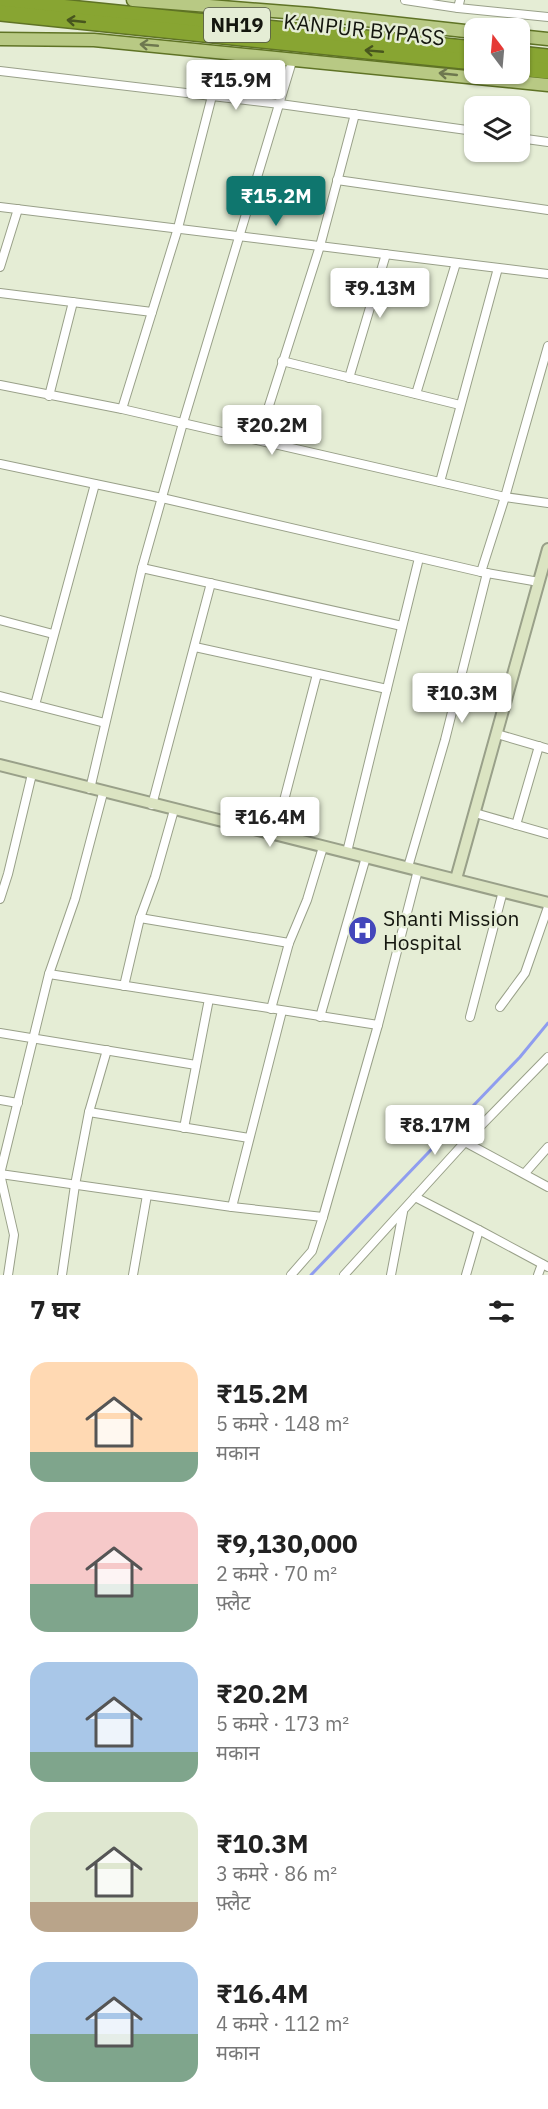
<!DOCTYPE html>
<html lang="hi">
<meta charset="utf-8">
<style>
body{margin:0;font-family:"IBM Plex Sans","Noto Sans Devanagari",sans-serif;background:#f2f2f2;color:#222;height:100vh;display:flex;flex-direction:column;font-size:22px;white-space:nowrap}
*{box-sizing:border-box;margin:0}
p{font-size:20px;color:#767676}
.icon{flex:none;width:33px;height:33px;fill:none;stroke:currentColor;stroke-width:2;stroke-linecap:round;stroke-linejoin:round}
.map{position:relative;height:1275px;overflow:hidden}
.side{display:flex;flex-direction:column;background:#fff;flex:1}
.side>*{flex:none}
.needle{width:39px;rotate:344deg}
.fabs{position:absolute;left:464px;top:18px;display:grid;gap:12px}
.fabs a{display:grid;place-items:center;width:66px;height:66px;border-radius:12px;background:#fff;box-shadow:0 2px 4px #0004;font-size:30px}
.price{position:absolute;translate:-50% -51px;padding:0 14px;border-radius:6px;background:#fff;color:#222;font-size:20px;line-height:39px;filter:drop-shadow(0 2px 3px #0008)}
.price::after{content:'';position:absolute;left:50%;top:36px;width:18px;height:14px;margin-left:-9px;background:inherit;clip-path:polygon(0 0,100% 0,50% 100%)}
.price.selected{background:#0f766e;color:#fff}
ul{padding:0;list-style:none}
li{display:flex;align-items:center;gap:18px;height:150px;padding:0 30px}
li span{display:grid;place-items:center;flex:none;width:168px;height:120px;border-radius:18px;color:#555}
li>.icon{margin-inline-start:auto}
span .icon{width:72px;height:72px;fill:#fffc;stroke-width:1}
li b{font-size:26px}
h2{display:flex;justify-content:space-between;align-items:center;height:72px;padding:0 30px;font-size:26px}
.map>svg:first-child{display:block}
</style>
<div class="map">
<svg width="548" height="1275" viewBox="0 0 548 1275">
<rect width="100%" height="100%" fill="#e5edd5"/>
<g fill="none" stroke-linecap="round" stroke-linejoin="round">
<path stroke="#8f9def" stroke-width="3" d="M311 1275 520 1057 548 1023"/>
<defs>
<g id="street">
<path d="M405 0 458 8 460 0"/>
<path d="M458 8 548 17"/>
<path d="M0 71 280 104 474 131"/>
<path d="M519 138 548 142"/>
<path d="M337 180 548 210"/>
<path d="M0 207 548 274"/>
<path d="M0 267 18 209"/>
<path d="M0 293 152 312"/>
<path d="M282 361 460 405"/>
<path d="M349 378 386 254"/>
<path d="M0 385 122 409 505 497 548 503"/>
<path d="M416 394 456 263"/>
<path d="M49 396 73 302"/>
<path d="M122 409 178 228 212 96"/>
<path d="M258 440 320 246 355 114"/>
<path d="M0 464 162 498 481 572 539 582"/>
<path d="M440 482 498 268"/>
<path d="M142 568 402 626"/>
<path d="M481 572 505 497 548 346"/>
<path d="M0 620 53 634"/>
<path d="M195 647 387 689"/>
<path d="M0 696 105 723"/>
<path d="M35 705 95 484"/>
<path d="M497 734 548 749"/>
<path d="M90 789 142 568 183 423 293 58"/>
<path d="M152 805 211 583"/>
<path d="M475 813 548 834"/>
<path d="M516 825 539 746"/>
<path d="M275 835 317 674"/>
<path d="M347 852 419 558"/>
<path d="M408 867 445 740 487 573"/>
<path d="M0 899 8 874 32 774"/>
<path d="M140 918 289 943"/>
<path d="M49 974 378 1025"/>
<path d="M124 986 140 918 155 877 174 810"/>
<path d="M500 1007 525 973 548 907"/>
<path d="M271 1009 289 943 307 900 323 847"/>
<path d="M320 1017 366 857"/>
<path d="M470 1017 503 891"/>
<path d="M0 1033 196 1065"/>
<path d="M0 1100 18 1103"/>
<path d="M89 1112 249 1138"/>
<path d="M184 1128 209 999"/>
<path d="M465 1142 548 1187"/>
<path d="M525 1173 548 1147"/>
<path d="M0 1174 232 1207 323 1217"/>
<path d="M415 1197 479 1230 466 1275"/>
<path d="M232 1207 282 1011"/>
<path d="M479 1230 548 1267"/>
<path d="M8 1275 14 1235 0 1174 49 974 75 899 103 793"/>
<path d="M62 1275 75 1185 89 1112 107 1050"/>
<path d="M133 1275 147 1195"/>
<path d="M291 1275 312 1251 323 1217 378 1025 418 870"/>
<path d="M344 1275 465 1142 548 1057"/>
<path d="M391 1275 403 1212"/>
<path d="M538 1275 542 1264"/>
</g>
<g id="secondary">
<path d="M0 765 548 903"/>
<path d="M456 879 548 549"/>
</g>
<g id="primary">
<path d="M133 0 311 14 474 32"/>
<path d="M519 36 548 39"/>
<path d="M0 39 94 40 548 85"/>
</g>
<g id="highway">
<path d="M0 1 474 49"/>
<path d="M0 13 474 62"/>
<path d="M519 54 548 57"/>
<path d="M519 68 548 71"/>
</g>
</defs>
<use href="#street" stroke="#99a089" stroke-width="10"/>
<use href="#secondary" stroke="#99a089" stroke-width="14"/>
<use href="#primary" stroke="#5f7325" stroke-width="15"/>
<use href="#highway" stroke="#5f7325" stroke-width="18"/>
<use href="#street" stroke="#fff" stroke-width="8"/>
<use href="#secondary" stroke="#dbe4c2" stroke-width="10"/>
<use href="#primary" stroke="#b8c984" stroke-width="12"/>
<use href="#highway" stroke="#88a532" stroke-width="15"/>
</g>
<defs><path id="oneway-shaft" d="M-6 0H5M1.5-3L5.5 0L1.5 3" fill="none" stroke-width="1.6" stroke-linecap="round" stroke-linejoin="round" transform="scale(1.5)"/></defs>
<g stroke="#48561e">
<use href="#oneway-shaft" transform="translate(76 21) rotate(-174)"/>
<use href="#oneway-shaft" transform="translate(374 51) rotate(-175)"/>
</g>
<g stroke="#6e784f">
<use href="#oneway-shaft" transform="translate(149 45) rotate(-175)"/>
<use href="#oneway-shaft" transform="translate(448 74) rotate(-174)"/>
</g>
<defs>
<symbol id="hospital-disc" viewBox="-11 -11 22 22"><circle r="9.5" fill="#4346bb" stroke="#e5edd5"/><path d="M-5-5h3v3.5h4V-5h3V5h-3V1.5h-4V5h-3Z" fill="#fff"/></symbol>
</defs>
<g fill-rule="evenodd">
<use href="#hospital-disc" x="346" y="914" width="33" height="33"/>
</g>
<g text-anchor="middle" stroke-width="5" stroke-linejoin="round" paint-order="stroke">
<rect fill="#e5edd5" stroke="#53564a" stroke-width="1.5" x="204" y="8" width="66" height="34" rx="4.5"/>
<g font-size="20" font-weight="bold" fill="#14160e">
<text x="237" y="32">NH19</text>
</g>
<g font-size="21" fill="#14160e" stroke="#e5edd5">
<text transform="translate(364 30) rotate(6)" y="7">KANPUR BYPASS</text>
</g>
<g font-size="21" fill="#14160e" stroke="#e5edd5" text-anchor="start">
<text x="383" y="926">Shanti Mission<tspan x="383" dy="24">Hospital</tspan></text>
</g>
</g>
</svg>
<div class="fabs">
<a><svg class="needle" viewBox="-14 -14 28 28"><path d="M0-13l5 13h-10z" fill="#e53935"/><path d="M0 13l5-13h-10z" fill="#767676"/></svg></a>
<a><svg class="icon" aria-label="layers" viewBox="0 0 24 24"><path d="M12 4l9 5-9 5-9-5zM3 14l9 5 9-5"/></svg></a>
</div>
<b class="price" style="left:236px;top:111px">₹15.9M</b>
<b class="price selected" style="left:276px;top:227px">₹15.2M</b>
<b class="price" style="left:380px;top:319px">₹9.13M</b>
<b class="price" style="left:272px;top:456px">₹20.2M</b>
<b class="price" style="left:462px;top:724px">₹10.3M</b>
<b class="price" style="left:270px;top:848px">₹16.4M</b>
<b class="price" style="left:435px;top:1156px">₹8.17M</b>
</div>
<section class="side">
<h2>7 घर<svg class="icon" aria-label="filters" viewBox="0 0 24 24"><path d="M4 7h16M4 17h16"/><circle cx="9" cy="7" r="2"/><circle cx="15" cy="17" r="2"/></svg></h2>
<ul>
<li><span style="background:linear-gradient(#ffd9b3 75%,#7fa58c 0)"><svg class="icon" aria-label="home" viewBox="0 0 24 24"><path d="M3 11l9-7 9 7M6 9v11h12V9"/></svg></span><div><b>₹15.2M</b><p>5 कमरे · 148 m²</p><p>मकान</p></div></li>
<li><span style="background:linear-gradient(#f6c9c9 60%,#7fa58c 0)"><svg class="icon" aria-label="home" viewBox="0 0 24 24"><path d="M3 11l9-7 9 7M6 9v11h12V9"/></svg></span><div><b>₹9,130,000</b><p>2 कमरे · 70 m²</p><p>फ़्लैट</p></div></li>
<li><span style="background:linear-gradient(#a9c7e8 75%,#7fa58c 0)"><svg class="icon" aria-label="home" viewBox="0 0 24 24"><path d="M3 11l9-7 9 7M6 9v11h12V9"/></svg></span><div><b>₹20.2M</b><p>5 कमरे · 173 m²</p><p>मकान</p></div></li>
<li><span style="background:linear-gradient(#dfe7d0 75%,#b9a48a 0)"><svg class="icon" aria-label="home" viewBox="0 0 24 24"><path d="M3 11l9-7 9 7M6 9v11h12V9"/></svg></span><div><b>₹10.3M</b><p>3 कमरे · 86 m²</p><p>फ़्लैट</p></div></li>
<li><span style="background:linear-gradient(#a9c7e8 60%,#7fa58c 0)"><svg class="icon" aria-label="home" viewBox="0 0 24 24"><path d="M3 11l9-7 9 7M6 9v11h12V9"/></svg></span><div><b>₹16.4M</b><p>4 कमरे · 112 m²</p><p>मकान</p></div></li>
</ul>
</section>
